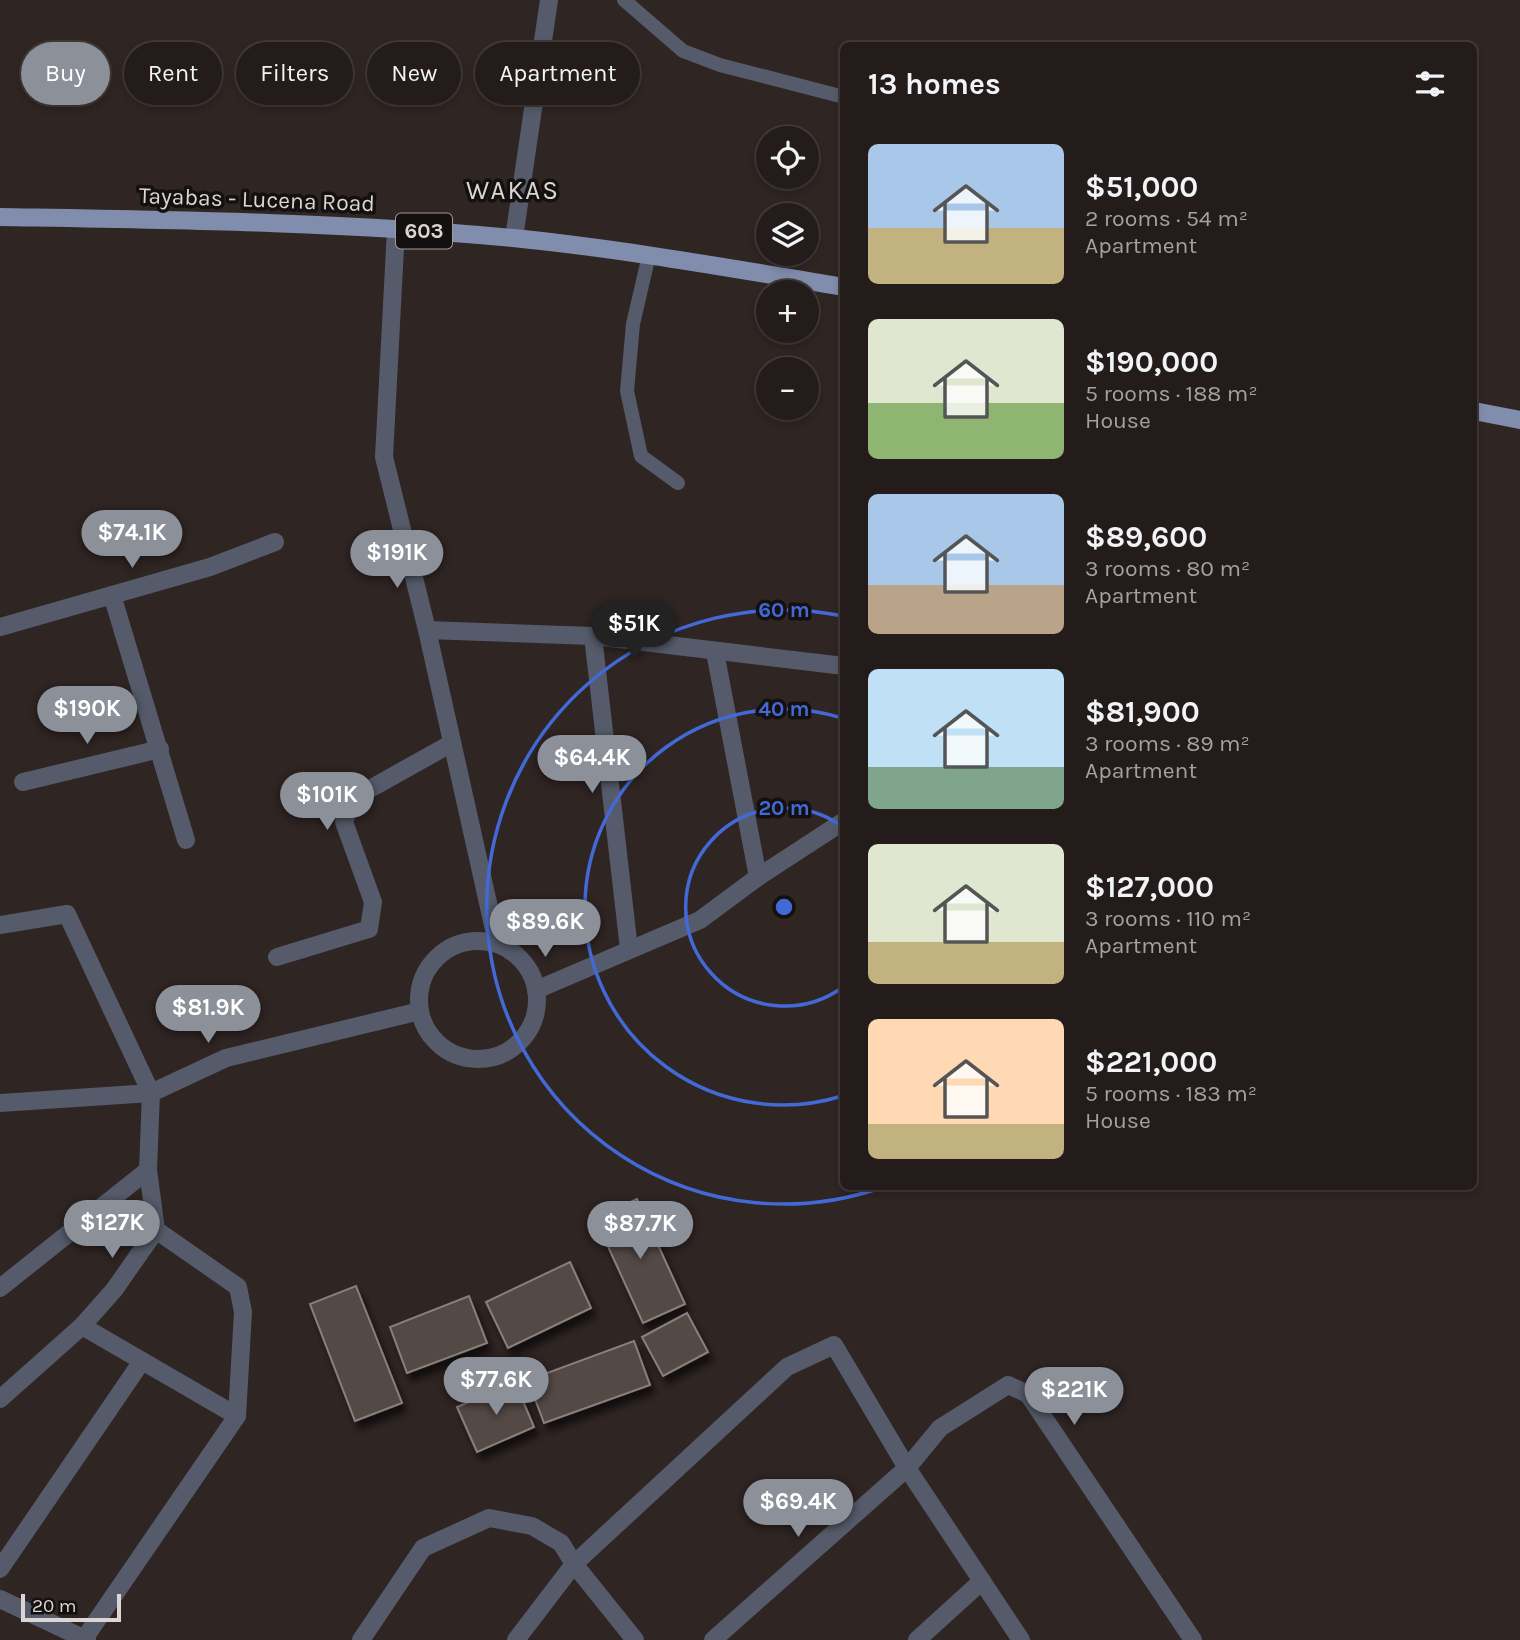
<!DOCTYPE html>
<meta charset="utf-8">
<style>
body{margin:0;font-family:Karla,sans-serif;background:#2b2523;color:#f1f3f6;height:100vh;display:flex;flex-direction:column;font-size:26px;white-space:nowrap}
*{box-sizing:border-box;margin:0}
p{font-size:23px;color:#a3a1a2}
.icon{flex:none;width:38px;height:38px;fill:none;stroke:currentColor;stroke-width:2;stroke-linecap:round;stroke-linejoin:round}
.map{position:relative;flex:1;overflow:hidden}
.drawer{position:absolute;left:840px;top:42px;width:637px;height:1148px;display:flex;flex-direction:column;background:#231c1a;border-radius:10px;box-shadow:0 4px 10px #0003,0 0 0 2px #403a39}
.drawer>*{flex:none}
.hud{position:absolute;left:21px;top:42px;width:665px;height:63px;display:flex;gap:14px}
.tools{position:absolute;left:756px;top:126px;display:grid;gap:14px}
.tools a{display:grid;place-items:center;width:63px;height:63px;border-radius:50%;background:#231c1a;box-shadow:0 4px 10px #0003,0 0 0 2px #403a39;font-size:35px}
.scale{position:absolute;left:21px;bottom:18px;width:100px;box-sizing:border-box;padding-left:7px;border:4px solid #dbd5d3;border-top:0;font-size:19px;line-height:24px;white-space:nowrap;color:#dbd5d3;-webkit-text-stroke:5px #14100f;paint-order:stroke}
.price{position:absolute;translate:-50% -60px;padding:0 16px;border-radius:24px;background:#8c9099;color:#fff;font-size:23px;line-height:46px;filter:drop-shadow(0 2px 4px #0008)}
.price::after{content:'';position:absolute;left:50%;top:42px;width:21px;height:16px;margin-left:-10px;background:inherit;clip-path:polygon(0 0,100% 0,50% 100%)}
.price.active{background:#222;color:#fff}
ul{padding:0;list-style:none}
li{display:flex;align-items:center;gap:21px;height:175px;padding:0 28px}
li span{display:grid;place-items:center;flex:none;width:196px;height:140px;border-radius:10px;color:#555}
li>.icon{margin-inline-start:auto}
span .icon{width:84px;height:84px;fill:#fffc;stroke-width:1}
li b{font-size:30px}
h2{display:flex;justify-content:space-between;align-items:center;height:84px;padding:0 28px;font-size:30px}
.tag{padding:0 24px;border-radius:32px;background:#231c1a;box-shadow:0 4px 10px #0003,0 0 0 2px #403a39;font-size:24px;line-height:63px}
.tag.active{background:#8c9099;color:#fff}
.map>svg:first-child{display:block}
</style>
<div class="map">
<svg width="1520" height="1640" viewBox="0 0 1520 1640">
<defs>
<filter id="shadow"><feDropShadow dx="4.5" dy="8" stdDeviation="3.5" flood-color="#0009"/></filter>
</defs>
<rect width="100%" height="100%" fill="#2f2523"/>
<g fill="#524845" stroke="#8a7f7c" stroke-width="2" filter="url(#shadow)">
<path d="M637 1199 685 1304 643 1323 595 1218Z"/>
<path d="M570 1262 591 1308 508 1348 486 1302Z"/>
<path d="M356 1286 402 1403 355 1421 310 1304Z"/>
<path d="M469 1296 487 1343 407 1373 390 1327Z"/>
<path d="M687 1313 708 1352 663 1376 642 1337Z"/>
<path d="M634 1341 650 1385 544 1423 528 1380Z"/>
<path d="M515 1382 534 1427 477 1452 457 1407Z"/>
</g>
<g fill="none" stroke-linecap="round" stroke-linejoin="round">
<g stroke="#555b6a" stroke-width="14">
<path d="M624 0 683 51 720 65 844 97"/>
<path d="M649 255 633 324 627 391 641 456 678 483"/>
</g>
<g stroke="#555b6a" stroke-width="18">
<path d="M396 229 384 457 427 630 497 943"/>
<path d="M514 238 549 0"/>
<path d="M112 595 186 840"/>
<path d="M0 627 210 567 275 542"/>
<path d="M427 630 593 636 844 666"/>
<path d="M593 636 629 949"/>
<path d="M715 652 758 877"/>
<path d="M23 782 160 749"/>
<path d="M0 925 67 914 151 1093 148 1170 156 1230 114 1290 82 1326 0 1399"/>
<circle cx="478" cy="1000" r="59"/>
<path d="M277 957 369 929 373 902 344 822 352 799 452 743"/>
<path d="M536 990 700 920 758 877 844 821"/>
<path d="M0 1103 151 1093 226 1058 420 1011"/>
<path d="M0 1288 148 1170"/>
<path d="M82 1326 237 1416"/>
<path d="M0 1569 142 1361"/>
<path d="M0 1599 87 1640"/>
<path d="M84 1639 237 1416 243 1312 238 1287 156 1230"/>
<path d="M361 1640 423 1548 489 1518 532 1526 561 1543 574 1564 635 1640"/>
<path d="M516 1640 574 1564 787 1367 834 1345 907 1468 1021 1640"/>
<path d="M713 1640 907 1468 940 1428 1008 1385 1028 1394 1193 1640"/>
<path d="M917 1640 982 1581"/>
</g>
<g stroke="#818dac" stroke-width="18">
<path d="M0 217C171 220 343 222 513 238 624 249 734 269 844 287"/>
<path d="M1474 411 1520 420"/>
</g>
</g>
<g fill="none" stroke="#4369d7" stroke-width="3.5">
<path d="M843 987A99 99 0 1 1 843 827"/>
<path d="M842 1096A198 198 0 1 1 842 718"/>
<path d="M883 1187A297 297 0 1 1 843 616"/>
</g>
<g text-anchor="middle" stroke-width="7" stroke-linejoin="round" paint-order="stroke">
<rect fill="#14100f" stroke="#9f9a98" stroke-width="2" x="396" y="213.5" width="56" height="35" rx="5"/>
<g font-size="21" font-weight="bold" fill="#dbd5d3">
<text x="424" y="238">603</text>
</g>
<g font-size="23" fill="#dbd5d3" stroke="#14100f">
<text transform="translate(257 199) rotate(2)" y="8">Tayabas - Lucena Road</text>
</g>
<g font-size="26" letter-spacing="2" fill="#dbd5d3" stroke="#14100f">
<text x="513" y="199">WAKAS</text>
</g>
</g>
<circle cx="784" cy="907" r="10" fill="#4369d7" stroke="#14100f" stroke-width="3.5"/>
<g font-size="21" text-anchor="middle" font-weight="bold" fill="#4369d7" stroke="#14100f" stroke-width="7" stroke-linejoin="round" paint-order="stroke">
<text x="784" y="617">60 m</text>
<text x="784" y="716">40 m</text>
<text x="784" y="815">20 m</text>
</g>
</svg>
<div class="tools">
<a><svg class="icon" aria-label="locate" viewBox="0 0 24 24"><circle cx="12" cy="12" r="6"/><path d="M12 2v4M12 18v4M2 12h4M18 12h4"/></svg></a>
<a><svg class="icon" aria-label="layers" viewBox="0 0 24 24"><path d="M12 4l9 5-9 5-9-5zM3 14l9 5 9-5"/></svg></a>
<a>+</a>
<a>−</a>
</div>
<div class="scale">20 m</div>
<b class="price" style="left:132px;top:570px">$74.1K</b>
<b class="price" style="left:397px;top:590px">$191K</b>
<b class="price active" style="left:634px;top:661px">$51K</b>
<b class="price" style="left:87px;top:746px">$190K</b>
<b class="price" style="left:592px;top:795px">$64.4K</b>
<b class="price" style="left:327px;top:832px">$101K</b>
<b class="price" style="left:545px;top:959px">$89.6K</b>
<b class="price" style="left:208px;top:1045px">$81.9K</b>
<b class="price" style="left:112px;top:1260px">$127K</b>
<b class="price" style="left:640px;top:1261px">$87.7K</b>
<b class="price" style="left:496px;top:1417px">$77.6K</b>
<b class="price" style="left:1074px;top:1427px">$221K</b>
<b class="price" style="left:798px;top:1539px">$69.4K</b>
<div class="hud">
<a class="tag active">Buy</a>
<a class="tag">Rent</a>
<a class="tag">Filters</a>
<a class="tag">New</a>
<a class="tag">Apartment</a>
</div>
<section class="drawer">
<h2>13 homes<svg class="icon" aria-label="filters" viewBox="0 0 24 24"><path d="M4 7h16M4 17h16"/><circle cx="9" cy="7" r="2"/><circle cx="15" cy="17" r="2"/></svg></h2>
<ul>
<li><span style="background:linear-gradient(#a9c7e8 60%,#c2b280 0)"><svg class="icon" aria-label="home" viewBox="0 0 24 24"><path d="M3 11l9-7 9 7M6 9v11h12V9"/></svg></span><div><b>$51,000</b><p>2 rooms · 54 m²</p><p>Apartment</p></div></li>
<li><span style="background:linear-gradient(#dfe7d0 60%,#8fb573 0)"><svg class="icon" aria-label="home" viewBox="0 0 24 24"><path d="M3 11l9-7 9 7M6 9v11h12V9"/></svg></span><div><b>$190,000</b><p>5 rooms · 188 m²</p><p>House</p></div></li>
<li><span style="background:linear-gradient(#a9c7e8 65%,#b9a48a 0)"><svg class="icon" aria-label="home" viewBox="0 0 24 24"><path d="M3 11l9-7 9 7M6 9v11h12V9"/></svg></span><div><b>$89,600</b><p>3 rooms · 80 m²</p><p>Apartment</p></div></li>
<li><span style="background:linear-gradient(#bfe0f5 70%,#7fa58c 0)"><svg class="icon" aria-label="home" viewBox="0 0 24 24"><path d="M3 11l9-7 9 7M6 9v11h12V9"/></svg></span><div><b>$81,900</b><p>3 rooms · 89 m²</p><p>Apartment</p></div></li>
<li><span style="background:linear-gradient(#dfe7d0 70%,#c2b280 0)"><svg class="icon" aria-label="home" viewBox="0 0 24 24"><path d="M3 11l9-7 9 7M6 9v11h12V9"/></svg></span><div><b>$127,000</b><p>3 rooms · 110 m²</p><p>Apartment</p></div></li>
<li><span style="background:linear-gradient(#ffd9b3 75%,#c2b280 0)"><svg class="icon" aria-label="home" viewBox="0 0 24 24"><path d="M3 11l9-7 9 7M6 9v11h12V9"/></svg></span><div><b>$221,000</b><p>5 rooms · 183 m²</p><p>House</p></div></li>
</ul>
</section>
</div>
